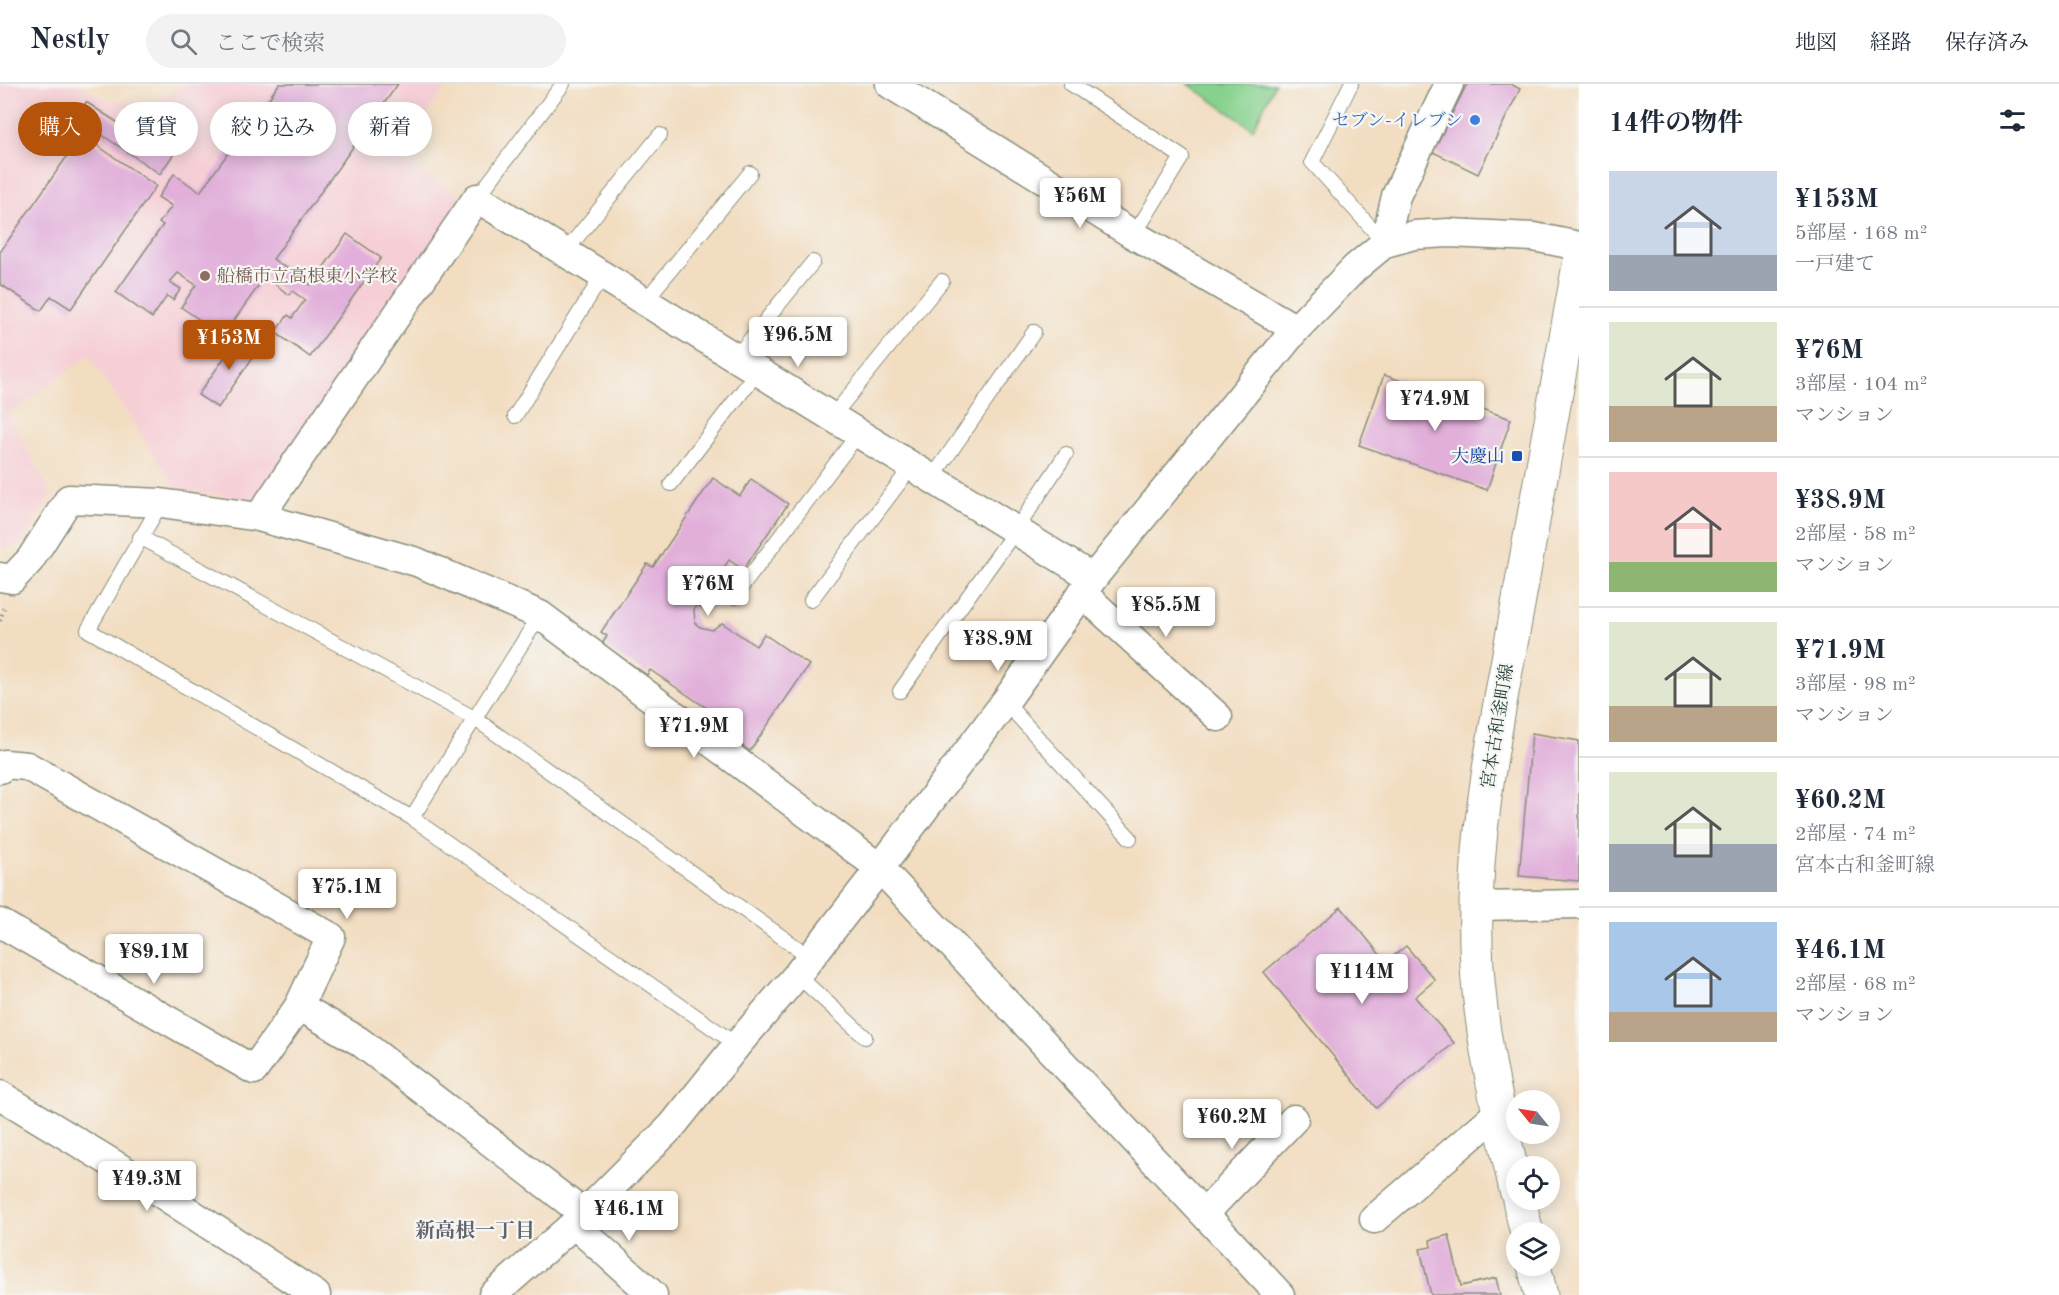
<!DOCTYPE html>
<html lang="ja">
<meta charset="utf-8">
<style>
body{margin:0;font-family:"Old Standard TT","Noto Serif JP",serif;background:#f2f2f3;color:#1f2937;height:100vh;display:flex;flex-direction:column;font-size:22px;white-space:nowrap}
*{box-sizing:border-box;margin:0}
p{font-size:20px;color:#747a83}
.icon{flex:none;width:33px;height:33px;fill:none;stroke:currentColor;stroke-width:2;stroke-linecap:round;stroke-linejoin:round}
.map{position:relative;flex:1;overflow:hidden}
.panel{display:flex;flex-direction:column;background:#fff;width:480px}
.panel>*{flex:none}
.guide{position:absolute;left:18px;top:18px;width:570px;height:54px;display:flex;gap:12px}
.needle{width:39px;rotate:300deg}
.fabs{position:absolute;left:1506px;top:1006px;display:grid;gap:12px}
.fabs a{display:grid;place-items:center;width:54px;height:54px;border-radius:50%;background:#fff;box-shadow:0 3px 15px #0003;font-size:30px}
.price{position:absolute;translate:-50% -51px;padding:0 14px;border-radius:6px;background:#fff;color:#222;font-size:20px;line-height:39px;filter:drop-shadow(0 2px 3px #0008)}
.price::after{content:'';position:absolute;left:50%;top:36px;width:18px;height:14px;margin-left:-9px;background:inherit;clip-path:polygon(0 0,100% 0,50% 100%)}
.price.on{background:#b45309;color:#fff}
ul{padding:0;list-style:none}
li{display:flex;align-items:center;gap:18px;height:150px;padding:0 30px}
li+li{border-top:2px solid #e0e1e3}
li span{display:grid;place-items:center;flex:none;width:168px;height:120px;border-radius:0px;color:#555}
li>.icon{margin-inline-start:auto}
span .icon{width:72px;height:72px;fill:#fffc;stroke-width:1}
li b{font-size:26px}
h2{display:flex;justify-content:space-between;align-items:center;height:72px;padding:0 30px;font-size:26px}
.pill{padding:0 21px;border-radius:27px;background:#fff;box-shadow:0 3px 15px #0003;font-size:21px;line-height:54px}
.pill.on{background:#b45309;color:#fff}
header{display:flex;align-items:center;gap:36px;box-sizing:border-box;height:84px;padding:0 30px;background:#fff;border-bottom:2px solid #e0e1e3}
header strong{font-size:28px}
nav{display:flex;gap:33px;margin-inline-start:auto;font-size:21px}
.search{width:420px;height:54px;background:#f2f2f3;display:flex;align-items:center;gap:15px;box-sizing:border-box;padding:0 21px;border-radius:33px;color:#747a83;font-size:22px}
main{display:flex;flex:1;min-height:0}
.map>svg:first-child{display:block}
</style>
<header>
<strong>Nestly</strong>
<div class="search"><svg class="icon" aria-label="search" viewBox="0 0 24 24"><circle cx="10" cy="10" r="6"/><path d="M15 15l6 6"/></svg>ここで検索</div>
<nav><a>地図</a><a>経路</a><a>保存済み</a></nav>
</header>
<main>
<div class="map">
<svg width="1579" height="1211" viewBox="0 0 1579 1211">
<rect width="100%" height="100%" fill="#f6f6f2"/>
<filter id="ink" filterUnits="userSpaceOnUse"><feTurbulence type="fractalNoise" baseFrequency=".0167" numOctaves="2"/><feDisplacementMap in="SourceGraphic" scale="12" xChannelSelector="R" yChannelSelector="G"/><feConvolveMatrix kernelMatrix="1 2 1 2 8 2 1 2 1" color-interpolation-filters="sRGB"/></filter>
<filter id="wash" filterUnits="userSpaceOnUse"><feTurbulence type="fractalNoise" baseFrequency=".008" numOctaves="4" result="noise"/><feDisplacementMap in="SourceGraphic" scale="24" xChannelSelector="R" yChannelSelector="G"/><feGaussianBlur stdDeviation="1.35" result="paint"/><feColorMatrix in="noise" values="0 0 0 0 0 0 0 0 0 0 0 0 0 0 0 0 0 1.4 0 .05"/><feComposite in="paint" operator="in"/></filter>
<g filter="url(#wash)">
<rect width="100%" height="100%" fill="#f2ddc1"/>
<path fill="#f6cfd6" d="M0 0H75L111 17 153 20 186 0H448L397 74 464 114 257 417 177 405 89 271 9 330 51 410 21 461 0 464Z"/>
<path fill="#86d18e" stroke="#528761" stroke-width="1.5" d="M1188 0H1275L1253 45Z"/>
<g id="blocks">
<g fill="#e1afda">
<path d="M279 0H398L273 175 311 201 347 150 381 174 310 273 275 248 288 231 292 234 305 216 292 207 289 211 275 200 279 194 269 187 223 252 181 223 196 201 178 189 170 198 181 205 173 216 167 212 152 234 116 208 163 141 159 139 172 122 158 113 174 90 200 108 239 54 249 61 262 41 254 36Z"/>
<path d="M1467 0H1511L1520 5 1478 90 1433 68Z"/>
<path d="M86 18 146 57 151 51 175 68 160 90 77 34Z"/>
<path d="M82 51 156 102 71 225 51 212 41 227 0 200V168Z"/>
<path d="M241 250 260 263 218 324 198 311Z"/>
<path d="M1384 291 1511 335 1487 406 1359 361Z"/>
<path d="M713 394 740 412 751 395 788 420 743 486 729 476 707 509 714 514 705 526 696 520 694 526 695 539 700 543 712 546 722 539 756 562 764 550 809 581 750 667 705 637 711 627 650 586 647 591 602 560 607 552 601 548 647 480 653 483Z"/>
<path d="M1532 649 1579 657V797L1519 792Z"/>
<path d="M1341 823 1386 878 1406 862 1435 896 1415 913 1454 959 1376 1024 1264 888Z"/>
<path d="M1449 1151 1461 1202 1496 1194 1500 1211H1431L1420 1165 1431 1163 1430 1156Z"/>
</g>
</g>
</g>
<g filter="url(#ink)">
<use href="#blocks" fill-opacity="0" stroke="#888d7a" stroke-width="1.5"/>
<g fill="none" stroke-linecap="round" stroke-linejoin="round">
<defs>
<g id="service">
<path d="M1071 0 1182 73 1134 151"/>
<path d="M1351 0 1312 78 1385 159"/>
<path d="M477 114 563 0"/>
<path d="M565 168 660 51"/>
<path d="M645 217 750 89"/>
<path d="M736 273 813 178"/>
<path d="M515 332 603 191"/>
<path d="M832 333 942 197"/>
<path d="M932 394 1034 248"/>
<path d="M671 400 758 287"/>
<path d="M161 419 88 546 412 734 737 961"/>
<path d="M140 453 474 634 810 873"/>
<path d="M734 513 859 349"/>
<path d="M811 516 912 382"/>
<path d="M900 607 1016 446 1066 370"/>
<path d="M1005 618 1130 754"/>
<path d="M412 734 540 531"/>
<path d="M797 891 865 953"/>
</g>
<g id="minor">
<path d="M890 0 1134 151 1296 245"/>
<path d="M1385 159 1396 112 1449 0"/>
<path d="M259 433 477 114 1093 494"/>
<path d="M0 493 12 495 30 476 69 415 161 419 259 433 417 478 540 531 880 784 1280 1211"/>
<path d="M1082 509 1218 633"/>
<path d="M0 685 5 680 27 682 331 853 299 922 359 957 583 1129"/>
<path d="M1477 822 1579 820"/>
<path d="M0 839 254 986 299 922"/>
<path d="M0 1011 148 1101 316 1211"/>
<path d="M1205 1129 1294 1035"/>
<path d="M1374 1135 1498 1029"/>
<path d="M574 1140 653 1211"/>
<path d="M493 1211 574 1140 672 1042 737 961 797 891 880 784 1005 618 1093 494 1296 245 1355 184 1385 159 1414 151 1449 149 1534 153 1579 162"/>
</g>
<g id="tertiary">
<path d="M1516 1106C1498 1025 1478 943 1476 860 1473 753 1495 647 1514 543 1536 422 1557 302 1579 181"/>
<path d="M1519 1116 1527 1149"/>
<path d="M1534 1182 1541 1211"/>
</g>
</defs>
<use href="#service" stroke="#888d7a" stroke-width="16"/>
<use href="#minor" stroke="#888d7a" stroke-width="31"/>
<use href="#tertiary" stroke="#888d7a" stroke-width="35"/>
<path stroke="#888d7a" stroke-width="4" stroke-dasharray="1.5 4.5" stroke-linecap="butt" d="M0 537 4 523"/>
<use href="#service" stroke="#fff" stroke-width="14"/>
<use href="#minor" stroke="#fff" stroke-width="28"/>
<use href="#tertiary" stroke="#fff" stroke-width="33"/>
</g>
</g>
<circle fill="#3f7fe0" stroke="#f6f6f2" stroke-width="2" cx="1475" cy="36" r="6"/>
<circle fill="#8d6e63" stroke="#f6f6f2" stroke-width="2" cx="205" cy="192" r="6"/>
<rect fill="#1a4fb4" stroke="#f6f6f2" stroke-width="2" x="1511" y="366" width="12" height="12" rx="3"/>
<g text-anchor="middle" stroke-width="4.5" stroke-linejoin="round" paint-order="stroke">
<g font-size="18" fill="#366cbe" stroke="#f6f6f2" text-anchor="end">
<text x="1463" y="42">セブン-イレブン</text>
</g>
<g font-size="18" fill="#785e54" stroke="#f6f6f2" text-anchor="start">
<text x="217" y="198">船橋市立高根東小学校</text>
</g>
<g font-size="18" fill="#164399" stroke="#f6f6f2" text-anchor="end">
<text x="1505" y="378">大慶山</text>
</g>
<g font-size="18" fill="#1f3d34" stroke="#f6f6f2">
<text transform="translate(1497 642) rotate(-81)" y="6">宮本古和釜町線</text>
</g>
<g font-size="20" font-weight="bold" fill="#63656e" stroke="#f6f6f2">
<text x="475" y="1153">新高根一丁目</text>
</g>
</g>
</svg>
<div class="fabs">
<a><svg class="needle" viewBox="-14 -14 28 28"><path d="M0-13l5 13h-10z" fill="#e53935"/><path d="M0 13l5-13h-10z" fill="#747a83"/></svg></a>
<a><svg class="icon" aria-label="locate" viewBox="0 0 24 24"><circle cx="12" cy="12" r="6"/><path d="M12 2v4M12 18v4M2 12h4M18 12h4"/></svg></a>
<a><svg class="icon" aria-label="layers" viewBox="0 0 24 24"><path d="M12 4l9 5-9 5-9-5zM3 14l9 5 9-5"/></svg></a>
</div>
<b class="price" style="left:1080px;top:145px">¥56M</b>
<b class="price" style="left:798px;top:284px">¥96.5M</b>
<b class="price on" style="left:229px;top:287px">¥153M</b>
<b class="price" style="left:1435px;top:348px">¥74.9M</b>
<b class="price" style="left:708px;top:533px">¥76M</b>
<b class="price" style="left:1166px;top:554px">¥85.5M</b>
<b class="price" style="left:998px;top:588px">¥38.9M</b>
<b class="price" style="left:694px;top:675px">¥71.9M</b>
<b class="price" style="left:347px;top:836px">¥75.1M</b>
<b class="price" style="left:154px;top:901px">¥89.1M</b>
<b class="price" style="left:1362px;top:921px">¥114M</b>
<b class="price" style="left:1232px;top:1066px">¥60.2M</b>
<b class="price" style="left:147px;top:1128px">¥49.3M</b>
<b class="price" style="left:629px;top:1158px">¥46.1M</b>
<div class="guide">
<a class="pill on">購入</a>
<a class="pill">賃貸</a>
<a class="pill">絞り込み</a>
<a class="pill">新着</a>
</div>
</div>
<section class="panel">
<h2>14件の物件<svg class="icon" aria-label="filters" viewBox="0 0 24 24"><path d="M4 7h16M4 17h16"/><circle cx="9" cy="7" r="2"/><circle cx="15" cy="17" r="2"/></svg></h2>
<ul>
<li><span style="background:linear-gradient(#c9d6e8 70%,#9aa5b1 0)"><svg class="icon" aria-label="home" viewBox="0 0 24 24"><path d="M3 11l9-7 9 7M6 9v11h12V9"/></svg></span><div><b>¥153M</b><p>5部屋 · 168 m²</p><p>一戸建て</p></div></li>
<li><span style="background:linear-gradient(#dfe7d0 70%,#b9a48a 0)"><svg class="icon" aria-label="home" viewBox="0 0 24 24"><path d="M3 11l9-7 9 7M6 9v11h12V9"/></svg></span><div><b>¥76M</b><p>3部屋 · 104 m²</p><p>マンション</p></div></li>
<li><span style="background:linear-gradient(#f6c9c9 75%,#8fb573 0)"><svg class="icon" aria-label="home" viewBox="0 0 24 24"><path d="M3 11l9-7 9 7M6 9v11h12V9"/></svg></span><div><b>¥38.9M</b><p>2部屋 · 58 m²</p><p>マンション</p></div></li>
<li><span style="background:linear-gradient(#dfe7d0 70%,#b9a48a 0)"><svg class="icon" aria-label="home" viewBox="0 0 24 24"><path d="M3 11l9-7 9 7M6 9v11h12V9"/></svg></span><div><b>¥71.9M</b><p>3部屋 · 98 m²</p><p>マンション</p></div></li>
<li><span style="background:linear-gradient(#dfe7d0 60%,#9aa5b1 0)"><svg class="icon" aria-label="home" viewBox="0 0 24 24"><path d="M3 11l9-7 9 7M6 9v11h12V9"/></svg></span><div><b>¥60.2M</b><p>2部屋 · 74 m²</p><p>宮本古和釜町線</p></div></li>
<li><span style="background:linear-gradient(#a9c7e8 75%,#b9a48a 0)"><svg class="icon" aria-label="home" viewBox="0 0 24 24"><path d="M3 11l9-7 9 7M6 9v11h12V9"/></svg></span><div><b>¥46.1M</b><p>2部屋 · 68 m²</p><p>マンション</p></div></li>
</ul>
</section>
</main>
